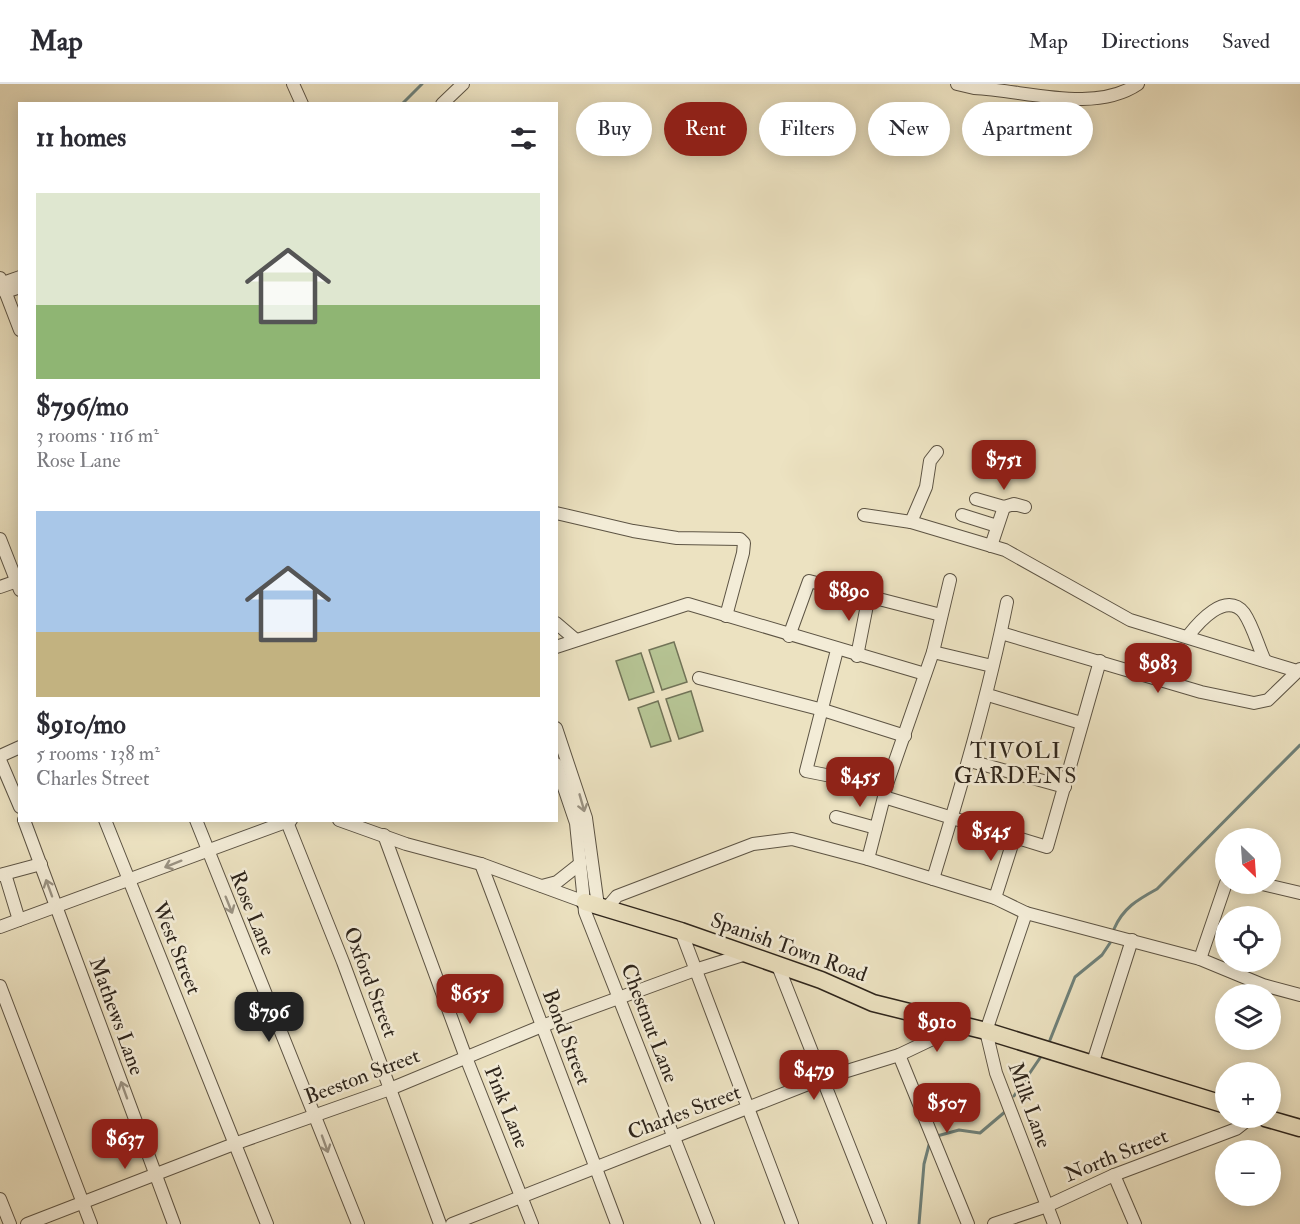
<!DOCTYPE html>
<meta charset="utf-8">
<style>
body{margin:0;font-family:"IM FELL Double Pica",serif;background:#f7f7f7;color:#2b2b33;height:100vh;display:flex;flex-direction:column;font-size:22px;white-space:nowrap}
*{box-sizing:border-box;margin:0}
p{font-size:20px;color:#7c7c81}
.icon{flex:none;width:33px;height:33px;fill:none;stroke:currentColor;stroke-width:2;stroke-linecap:round;stroke-linejoin:round}
.map{position:relative;flex:1;overflow:hidden}
.drawer{position:absolute;left:18px;top:18px;width:540px;height:720px;display:flex;flex-direction:column;background:#fff;border-radius:0px;box-shadow:0 3px 15px #0003}
.drawer>*{flex:none}
.hud{position:absolute;left:576px;top:18px;width:570px;height:54px;display:flex;gap:12px}
.needle{width:39px;rotate:155deg}
.fabs{position:absolute;left:1215px;top:744px;display:grid;gap:12px}
.fabs a{display:grid;place-items:center;width:66px;height:66px;border-radius:50%;background:#fff;box-shadow:0 3px 15px #0003;font-size:30px}
.price{position:absolute;translate:-50% -51px;padding:0 14px;border-radius:12px;background:#8f2418;color:#fff;font-size:20px;line-height:39px;filter:drop-shadow(0 2px 3px #0008)}
.price::after{content:'';position:absolute;left:50%;top:36px;width:18px;height:14px;margin-left:-9px;background:inherit;clip-path:polygon(0 0,100% 0,50% 100%)}
.price.selected{background:#222;color:#fff}
ul{padding:0;list-style:none}
li{display:grid;align-content:center;gap:12px;height:318px;padding:0 18px}
li span{display:grid;place-items:center;height:186px;border-radius:0px;color:#555}
li>.icon{margin-inline-start:auto}
span .icon{width:108px;height:108px;fill:#fffc;stroke-width:1}
li b{font-size:26px}
h2{display:flex;justify-content:space-between;align-items:center;height:72px;padding:0 18px;font-size:26px}
.tag{padding:0 21px;border-radius:27px;background:#fff;box-shadow:0 3px 15px #0003;font-size:21px;line-height:54px}
.tag.selected{background:#8f2418;color:#fff}
header{display:flex;align-items:center;gap:36px;box-sizing:border-box;height:84px;padding:0 30px;background:#fff;border-bottom:2px solid #e1e1e2}
header strong{font-size:28px}
nav{display:flex;gap:33px;margin-inline-start:auto;font-size:21px}
.map>svg:first-child{display:block}
</style>
<header>
<strong>Map</strong>
<nav><a>Map</a><a>Directions</a><a>Saved</a></nav>
</header>
<div class="map">
<svg width="1300" height="1140" viewBox="0 0 1300 1140">
<rect width="100%" height="100%" fill="#ece2c1"/>
<filter id="stains"><feTurbulence type="fractalNoise" baseFrequency=".00333" numOctaves="4"/><feColorMatrix values="0 0 0 0 .2 0 0 0 0 .09 0 0 0 0 .02 0 0 0 .5 -.17"/></filter>
<radialGradient id="worn" r=".72"><stop offset=".6" stop-color="#630" stop-opacity="0"/><stop offset="1" stop-color="#630" stop-opacity=".3"/></radialGradient>
<g fill="#b6c494" stroke="#727458" stroke-width="1.5">
<path d="M674 558 687 598 662 606 649 566Z"/>
<path d="M641 569 654 608 629 616 616 577Z"/>
<path d="M691 607 703 647 679 655 666 615Z"/>
<path d="M658 617 671 657 651 663 638 624Z"/>
</g>
<g fill="none" stroke-linecap="round" stroke-linejoin="round">
<g stroke="#6e8079" stroke-width="3">
<path d="M402 20 422 0"/>
<path d="M1114 845C1123 824 1137 816 1157 805L1300 661"/>
<path d="M1050 956 1075 893 1102 871 1110 859"/>
<path d="M1014 1012 1040 974"/>
<path d="M937 1052 959 1046 980 1049 1006 1027"/>
<path d="M919 1140 924 1080 929 1061"/>
</g>
<defs>
<g id="minor">
<path d="M293 0 302 20"/>
<path d="M957 0 974 4C1024 6 1094 30 1138 0"/>
<path d="M442 20 463 0"/>
<path d="M0 194 20 246"/>
<path d="M0 200 20 193"/>
<path d="M5 208 20 203"/>
<path d="M976 415 1004 423 1014 420 1025 423"/>
<path d="M556 429 633 447 677 454 740 455 744 459 743 469 726 532"/>
<path d="M864 431 911 438 1005 466 1130 536 1297 587"/>
<path d="M962 431 997 442"/>
<path d="M911 438 926 403 930 377 937 368"/>
<path d="M0 455 20 506"/>
<path d="M991 462 1004 423"/>
<path d="M0 503 20 496"/>
<path d="M556 539 576 556"/>
<path d="M1001 549 1201 608 1254 619 1268 616 1300 585"/>
<path d="M789 552 809 497 941 531"/>
<path d="M1188 552C1198 539 1226 506 1244 529 1253 542 1258 562 1265 577"/>
<path d="M556 563 688 520 925 590"/>
<path d="M837 566 806 687 886 703 884 713 1047 763 1100 577"/>
<path d="M933 568 992 582"/>
<path d="M857 572 869 511"/>
<path d="M699 594 823 626 905 652"/>
<path d="M988 611 1081 639"/>
<path d="M556 644 586 734 598 822"/>
<path d="M0 672 20 663"/>
<path d="M0 676 20 723"/>
<path d="M970 677 1065 703"/>
<path d="M556 680 576 739 585 828 708 1140"/>
<path d="M886 703 933 568 950 496"/>
<path d="M836 733 876 744"/>
<path d="M24 736 174 1140"/>
<path d="M105 736 267 1140"/>
<path d="M196 736 358 1140"/>
<path d="M339 736 406 760 481 780 585 818"/>
<path d="M287 738 343 878 440 1140"/>
<path d="M384 751 465 971 532 1140"/>
<path d="M868 775 884 713"/>
<path d="M481 780 617 1140"/>
<path d="M5 790 19 836"/>
<path d="M0 791 41 780"/>
<path d="M933 795C961 703 988 613 1007 518"/>
<path d="M1262 800 1300 809"/>
<path d="M542 802 557 798 581 779"/>
<path d="M995 814 1015 751"/>
<path d="M606 825 617 812 753 760 792 755 868 775 995 814 1026 829 1200 875 1263 901 1300 911"/>
<path d="M1026 829 986 947 996 989 1054 1140"/>
<path d="M0 843 291 736"/>
<path d="M681 847 792 1140"/>
<path d="M1200 875 1226 799"/>
<path d="M778 882 880 1140"/>
<path d="M0 902 91 1140"/>
<path d="M899 971 968 1140"/>
<path d="M1093 978 1132 856"/>
<path d="M1114 1091 1135 1140"/>
<path d="M0 1115 10 1140"/>
<path d="M27 1140 234 1060 390 1005 542 942 695 886 746 870"/>
<path d="M452 1140 821 995 899 971 962 941"/>
<path d="M994 1140 1047 1122 1114 1091 1236 1045 1250 1034"/>
</g>
<g id="major">
<path d="M585 818 681 847 821 896 873 919 986 947 1226 1021"/>
<path d="M1265 1034 1300 1044"/>
</g>
</defs>
<use href="#minor" stroke="#5d5444" stroke-width="14"/>
<use href="#major" stroke="#2d241b" stroke-width="19"/>
<use href="#minor" stroke="#f3ecd7" stroke-width="12"/>
<use href="#major" stroke="#ece2c1" stroke-width="16"/>
</g>
<defs><path id="oneway-shaft" d="M-6 0H5M1.5-3L5.5 0L1.5 3" fill="none" stroke-width="1.6" stroke-linecap="round" stroke-linejoin="round" transform="scale(1.5)"/></defs>
<g stroke="#9a9282">
<use href="#oneway-shaft" transform="translate(582 719) rotate(74)"/>
<use href="#oneway-shaft" transform="translate(173 780) rotate(158)"/>
<use href="#oneway-shaft" transform="translate(49 804) rotate(-110)"/>
<use href="#oneway-shaft" transform="translate(229 821) rotate(68)"/>
<use href="#oneway-shaft" transform="translate(124 1006) rotate(-110)"/>
<use href="#oneway-shaft" transform="translate(325 1060) rotate(70)"/>
</g>
<g text-anchor="middle" stroke-width="5" stroke-linejoin="round" paint-order="stroke">
<g font-size="21" fill="#2d241b" stroke="#f3ecd7">
<text transform="translate(253 829) rotate(68)" y="7">Rose Lane</text>
<text transform="translate(789 863) rotate(20)" y="7">Spanish Town Road</text>
<text transform="translate(177 864) rotate(68)" y="7">West Street</text>
<text transform="translate(371 898) rotate(69)" y="7">Oxford Street</text>
<text transform="translate(117 932) rotate(70)" y="7">Mathews Lane</text>
<text transform="translate(650 939) rotate(69)" y="7">Chestnut Lane</text>
<text transform="translate(567 953) rotate(69)" y="7">Bond Street</text>
<text transform="translate(362 992) rotate(-21)" y="7">Beeston Street</text>
<text transform="translate(1030 1021) rotate(70)" y="7">Milk Lane</text>
<text transform="translate(507 1023) rotate(68)" y="7">Pink Lane</text>
<text transform="translate(684 1028) rotate(-21)" y="7">Charles Street</text>
<text transform="translate(1116 1071) rotate(-22)" y="7">North Street</text>
</g>
<g font-size="22" letter-spacing="1.5" fill="#2d241b" stroke="#f3ecd7">
<text x="1016" y="674">TIVOLI<tspan x="1016" dy="25">GARDENS</tspan></text>
</g>
</g>
<rect width="100%" height="100%" filter="url(#stains)"/>
<rect width="100%" height="100%" fill="url(#worn)"/>
</svg>
<div class="fabs">
<a><svg class="needle" viewBox="-14 -14 28 28"><path d="M0-13l5 13h-10z" fill="#e53935"/><path d="M0 13l5-13h-10z" fill="#7c7c81"/></svg></a>
<a><svg class="icon" aria-label="locate" viewBox="0 0 24 24"><circle cx="12" cy="12" r="6"/><path d="M12 2v4M12 18v4M2 12h4M18 12h4"/></svg></a>
<a><svg class="icon" aria-label="layers" viewBox="0 0 24 24"><path d="M12 4l9 5-9 5-9-5zM3 14l9 5 9-5"/></svg></a>
<a>+</a>
<a>−</a>
</div>
<b class="price" style="left:1004px;top:407px">$751</b>
<b class="price" style="left:849px;top:538px">$890</b>
<b class="price" style="left:1158px;top:610px">$983</b>
<b class="price" style="left:860px;top:724px">$455</b>
<b class="price" style="left:991px;top:778px">$545</b>
<b class="price" style="left:470px;top:941px">$655</b>
<b class="price selected" style="left:269px;top:959px">$796</b>
<b class="price" style="left:937px;top:969px">$910</b>
<b class="price" style="left:814px;top:1017px">$479</b>
<b class="price" style="left:947px;top:1050px">$507</b>
<b class="price" style="left:125px;top:1086px">$637</b>
<div class="hud">
<a class="tag">Buy</a>
<a class="tag selected">Rent</a>
<a class="tag">Filters</a>
<a class="tag">New</a>
<a class="tag">Apartment</a>
</div>
<section class="drawer">
<h2>11 homes<svg class="icon" aria-label="filters" viewBox="0 0 24 24"><path d="M4 7h16M4 17h16"/><circle cx="9" cy="7" r="2"/><circle cx="15" cy="17" r="2"/></svg></h2>
<ul>
<li><span style="background:linear-gradient(#dfe7d0 60%,#8fb573 0)"><svg class="icon" aria-label="home" viewBox="0 0 24 24"><path d="M3 11l9-7 9 7M6 9v11h12V9"/></svg></span><div><b>$796/mo</b><p>3 rooms · 116 m²</p><p>Rose Lane</p></div></li>
<li><span style="background:linear-gradient(#a9c7e8 65%,#c2b280 0)"><svg class="icon" aria-label="home" viewBox="0 0 24 24"><path d="M3 11l9-7 9 7M6 9v11h12V9"/></svg></span><div><b>$910/mo</b><p>5 rooms · 138 m²</p><p>Charles Street</p></div></li>
</ul>
</section>
</div>
